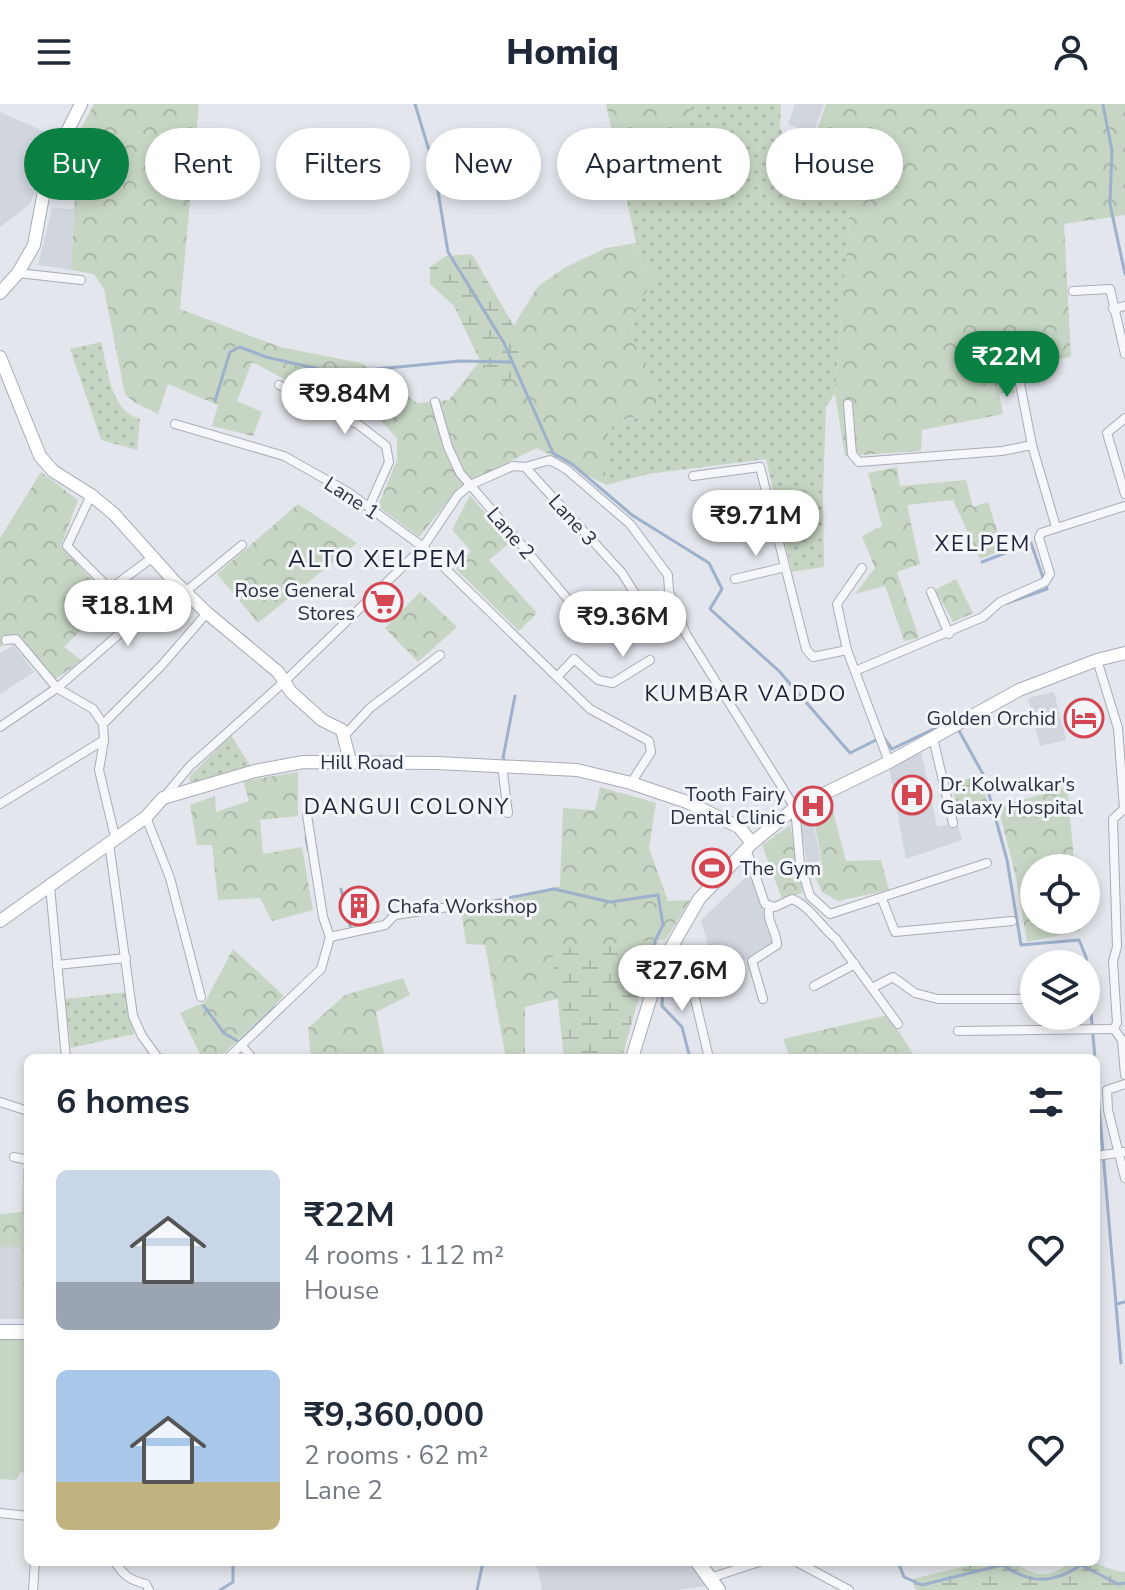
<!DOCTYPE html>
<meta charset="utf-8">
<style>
body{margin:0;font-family:"Nunito Sans",sans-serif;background:#f2f2f3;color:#1f2937;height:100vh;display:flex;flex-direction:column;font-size:30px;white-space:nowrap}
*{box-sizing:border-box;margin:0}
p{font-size:26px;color:#747a83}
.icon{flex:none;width:44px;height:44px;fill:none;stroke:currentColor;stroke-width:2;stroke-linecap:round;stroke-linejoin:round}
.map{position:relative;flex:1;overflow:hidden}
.panel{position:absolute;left:24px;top:950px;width:1076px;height:512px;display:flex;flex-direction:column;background:#fff;border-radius:12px;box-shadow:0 4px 12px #0003}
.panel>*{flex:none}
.top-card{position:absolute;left:24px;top:24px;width:1078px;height:72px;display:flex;gap:16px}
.buttons{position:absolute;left:1020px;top:750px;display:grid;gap:16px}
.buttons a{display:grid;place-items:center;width:80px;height:80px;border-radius:50%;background:#fff;box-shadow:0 4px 12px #0003;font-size:40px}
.price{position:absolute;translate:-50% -68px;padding:0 18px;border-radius:28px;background:#fff;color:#222;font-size:26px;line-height:52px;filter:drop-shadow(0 2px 4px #0008)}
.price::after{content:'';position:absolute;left:50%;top:48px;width:24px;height:18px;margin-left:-12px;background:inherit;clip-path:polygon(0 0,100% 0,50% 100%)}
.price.selected{background:#0b8043;color:#fff}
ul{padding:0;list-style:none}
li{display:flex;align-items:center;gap:24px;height:200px;padding:0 32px}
li span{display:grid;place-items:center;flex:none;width:224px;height:160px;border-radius:12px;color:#555}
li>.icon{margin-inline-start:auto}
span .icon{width:96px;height:96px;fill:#fffc;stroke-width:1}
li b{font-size:34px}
h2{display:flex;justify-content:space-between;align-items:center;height:96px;padding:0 32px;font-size:34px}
.chip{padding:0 28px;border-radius:36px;background:#fff;box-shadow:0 4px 12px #0003;font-size:28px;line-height:72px}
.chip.selected{background:#0b8043;color:#fff}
header{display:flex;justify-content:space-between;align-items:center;height:104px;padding:0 32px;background:#fff;font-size:36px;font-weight:800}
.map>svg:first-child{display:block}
</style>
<header><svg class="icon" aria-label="menu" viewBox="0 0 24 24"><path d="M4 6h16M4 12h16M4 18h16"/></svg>Homiq<svg class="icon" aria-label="person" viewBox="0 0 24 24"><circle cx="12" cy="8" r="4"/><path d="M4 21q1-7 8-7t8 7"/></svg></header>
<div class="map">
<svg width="1125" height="1486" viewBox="0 0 1125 1486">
<defs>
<pattern id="green-dots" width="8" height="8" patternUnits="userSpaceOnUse" patternTransform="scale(2)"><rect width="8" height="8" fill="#c7d6c4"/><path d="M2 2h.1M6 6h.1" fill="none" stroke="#abb8aa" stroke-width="1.8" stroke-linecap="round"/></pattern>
<pattern id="forest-crowns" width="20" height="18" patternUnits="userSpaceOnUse" patternTransform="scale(2)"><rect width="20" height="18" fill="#c7d6c4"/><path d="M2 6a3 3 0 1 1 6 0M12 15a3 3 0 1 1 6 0" fill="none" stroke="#abb8aa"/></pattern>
<pattern id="wetland-marsh" width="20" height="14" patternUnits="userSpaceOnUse" patternTransform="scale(2)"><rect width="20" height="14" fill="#c7d6c4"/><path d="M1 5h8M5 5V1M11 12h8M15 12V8" fill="none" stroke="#abb8aa"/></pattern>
</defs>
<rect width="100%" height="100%" fill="#e3e6ec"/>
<g fill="#d1d5de">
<path d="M795 0H824L813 30 788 20Z"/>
<path d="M0 8 56 33 30 100 0 123Z"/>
<path d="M52 104 74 105 71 166 38 161Z"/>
<path d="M14 541 34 568 0 590V549Z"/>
<path d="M1054 588 1066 636 1040 642 1028 594Z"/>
<path d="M921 647 937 723 957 718 962 736 906 755 889 663Z"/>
<path d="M810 705 821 757 807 760 799 709Z"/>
<path d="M750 769 775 838 747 855 715 865 701 816Z"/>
<path d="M21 1142V1215H0V1143Z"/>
<path d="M536 1458H690L706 1482 677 1486H542Z"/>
</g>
<g fill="url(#green-dots)">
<path d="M692 0H781L780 23 787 40 814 34 843 64 850 107 835 290 826 302 823 389 824 463 792 468 766 355 648 370 606 381 605 338 614 318 650 309 659 295 631 230 637 201 655 176 636 139 619 60 649 54 682 33Z"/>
<path d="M101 238C108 265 110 307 140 315L137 346 101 336 70 245Z"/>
<path d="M231 631 251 663 191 680 189 673Z"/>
<path d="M127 888 134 930 71 944 65 895Z"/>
</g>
<g fill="url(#forest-crowns)">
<path d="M94 0H199L180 205 280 243 361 259 417 299 449 296 490 244 513 223 538 182 566 163 606 144 636 139 655 176 637 201 631 230 659 295 650 309 614 318 605 338 606 381 537 344 460 382 419 433 378 402 397 356V334L381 317 329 299 252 258 237 297 262 308 253 332 212 322 218 301 168 280 158 310 134 298 125 290 104 185 94 170 71 166 76 69 81 49 70 45Z"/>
<path d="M606 0H692L683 33 649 54 619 60Z"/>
<path d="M826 0H1125V111L1064 120 1071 253 1059 255 1051 231 1006 232 1015 289H999L1003 310 922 326 921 347 845 352 835 290 850 107 842 64 814 34Z"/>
<path d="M897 363 900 382 966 376 973 403 988 398 1003 446 980 455 953 396 907 401 920 460 897 468 919 534 904 537 885 482 855 490 875 464 862 432 882 422 868 369Z"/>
<path d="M41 368 78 396 61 442 111 497 64 543 82 557 54 576 18 531 0 543V434Z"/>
<path d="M470 391 510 439 489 456 537 509 519 527 456 465 471 447 452 426Z"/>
<path d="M298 400 357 439 258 519 217 470Z"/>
<path d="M956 475 973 509 953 518 935 486Z"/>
<path d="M420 488 457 523 418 558 385 524Z"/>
<path d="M298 668V712L260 716 263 750 302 743 313 806 272 817 260 794 218 796 212 741H197L190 701 215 692 216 708 249 697 243 677Z"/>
<path d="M600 683 656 699 649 744 668 797 690 796 666 835 562 847 568 892 525 903V951L520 954H506L485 841 466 840 461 805 493 801 560 782 563 704 595 706Z"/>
<path d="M1067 683 1075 764H1034V816H1079L1080 827 1027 838 1015 769 998 703Z"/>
<path d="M830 696 846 757 881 756 889 786 838 797 822 788 810 762 822 759 812 704Z"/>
<path d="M790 721 803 789 782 795 762 741Z"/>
<path d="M233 845 284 892 219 954H202L180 909 205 898Z"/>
<path d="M403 874 410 891 376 908 385 954H311L308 924 345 891Z"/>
<path d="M888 911 916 954H790L783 935Z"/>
<path d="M23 1064 28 1065V1215H21V1143H0V1110L22 1108Z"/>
</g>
<g fill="url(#wetland-marsh)">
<path d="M472 150 529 248 522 267 503 279 479 255 454 202 430 180V163L446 152Z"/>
<path d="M980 671 989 704 960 712 951 680Z"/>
<path d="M655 836 622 954H564L552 845Z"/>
<path d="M1013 1458C1025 1466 1039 1474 1054 1468 1069 1463 1067 1455 1089 1458 1102 1460 1111 1467 1125 1468V1486H916L912 1475 974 1460Z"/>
</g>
<path fill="#c7d6c4" d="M25 1233 24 1255 28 1256V1299L25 1300 28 1331 26 1368H21L16 1376 0 1375V1234Z"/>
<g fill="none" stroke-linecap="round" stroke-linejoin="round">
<g stroke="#9eb1cc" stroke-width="3">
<path d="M415 0 434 63 448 148 504 239 553 349 572 360 632 411 709 459 722 485 710 505 779 567 850 649 878 635"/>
<path d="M1103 1 1112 47 1110 100 1125 170"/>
<path d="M215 297 230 248 240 243 266 253 336 269 460 257 512 258"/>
<path d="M982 458 1031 439 1047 485 1007 499"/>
<path d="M958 625 984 672 1007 756 1021 841 1079 836 1086 853 1095 954"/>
<path d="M884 634 892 645 952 616 954 619"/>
<path d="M506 659 503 654 515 592"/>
<path d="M306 733 308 745"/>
<path d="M341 785 351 825H353"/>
<path d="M468 802 554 785 610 798 658 791 663 821 655 837V851L663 854"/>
<path d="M670 857 663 884 662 902 682 923 690 954"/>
<path d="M204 902 224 929 239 938 275 903"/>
<path d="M1096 967 1121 1259"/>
<path d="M1116 1200 1125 1198"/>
<path d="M25 1370 28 1373"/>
<path d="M898 1458 904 1473 922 1481 1002 1461C1031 1480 1053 1480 1081 1461L1118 1480 1125 1479"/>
<path d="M220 1486 233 1478V1458"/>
<path d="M477 1486 483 1458"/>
</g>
<defs>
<g id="street">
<path d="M18 169 81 176"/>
<path d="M1073 187 1110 185 1125 250"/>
<path d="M1113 205 1125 202"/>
<path d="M1013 244 1032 341 1056 423"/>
<path d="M279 281 359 321 386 342 389 358 369 403"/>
<path d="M435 298 448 343 460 369 584 514"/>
<path d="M848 300 852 350 859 358 1002 347 1032 341"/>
<path d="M1125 314 1107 329 1125 390"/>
<path d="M175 320 284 352 348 388 423 443 590 605 649 637 651 648 631 679"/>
<path d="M525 363 622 469 637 493 665 515 682 519"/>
<path d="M693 372 760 363 806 545 813 553 847 546"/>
<path d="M91 391 67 442 110 485 153 453"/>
<path d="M862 464 837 500 847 546 889 658"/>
<path d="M735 475 785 463"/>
<path d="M185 488 242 441"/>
<path d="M931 488 949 530"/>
<path d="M6 536 16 535 57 584 93 605 103 620 104 636 99 666 115 733"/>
<path d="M1097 556 1118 624 1124 705 1113 715 1117 843 1113 857 1117 919 1114 925"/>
<path d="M855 567 983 513 1000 498 1045 478 1050 470 1039 434 1041 429 1125 402"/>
<path d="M557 573 574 555 598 576 613 579 650 556"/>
<path d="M103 620 161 562 207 509"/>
<path d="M0 623 57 584 124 526 174 477"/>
<path d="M345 631 370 604 440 551"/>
<path d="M933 634 953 719"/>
<path d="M502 662 508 709"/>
<path d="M164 693 190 662 284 578 423 443 458 391 470 381 513 362 525 363 550 356 566 365 630 420 668 471 669 487 686 530 795 704 800 759 810 792 830 810 987 759"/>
<path d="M0 700 104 636"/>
<path d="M146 713 170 774 201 893"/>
<path d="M109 739 133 912 142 932 158 954"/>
<path d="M746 744 765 800 775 803 792 795C810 802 821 823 836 835L898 920"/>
<path d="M50 782 66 954"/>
<path d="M882 795 895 828 1012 817"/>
<path d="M330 833 385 821 395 811 455 802"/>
<path d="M57 861 126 854"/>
<path d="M660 863 690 874 708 950"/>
<path d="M814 882 855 860"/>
<path d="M872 884 893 873 915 889 938 895H1034"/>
<path d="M763 895 752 857 777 841C777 826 765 817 770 802"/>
<path d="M1114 925 1122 936 1125 971"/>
<path d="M958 927 1114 925"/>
<path d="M241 941 252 954"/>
<path d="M228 954 321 865 330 833 323 813 307 711"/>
<path d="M1125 980 1107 986 1108 1006 1125 1074"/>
<path d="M0 998 28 1007"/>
<path d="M1096 1052 1125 1048"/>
<path d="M14 1053 28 1056"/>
<path d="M0 1409 28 1412"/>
<path d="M115 1458C124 1472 130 1476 146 1480L149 1486"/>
<path d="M797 1458 849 1486"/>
<path d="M710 1474 759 1458"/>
<path d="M33 1486 35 1458"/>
</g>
<g id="secondary">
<path d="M0 189 18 169 34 141 44 87 62 38 81 0"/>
<path d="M0 253 40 352 53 367 91 391 114 410 174 477 207 509 278 568 291 588 322 616 342 626 350 657"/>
<path d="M0 817 146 713 163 694 255 667 303 658 437 659 577 666 631 679 687 698 739 723 752 739"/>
<path d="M632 954 660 863 699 795 752 739 795 704 889 658 1019 586 1097 556 1125 549"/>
</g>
<g id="primary">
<path d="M0 1228H28"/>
<path d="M698 1458 718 1486"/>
</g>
</defs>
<use href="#street" stroke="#a8acb7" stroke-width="10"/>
<use href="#secondary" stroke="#a8acb7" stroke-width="14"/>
<use href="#primary" stroke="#a2a9b8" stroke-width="16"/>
<use href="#street" stroke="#f6f7fa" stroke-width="8"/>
<use href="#secondary" stroke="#fff" stroke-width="12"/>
<use href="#primary" stroke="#fff" stroke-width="14"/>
</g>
<defs>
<symbol id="supermarket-ring" viewBox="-11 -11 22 22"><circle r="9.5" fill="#f3f5f9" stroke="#d34652" stroke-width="1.5"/><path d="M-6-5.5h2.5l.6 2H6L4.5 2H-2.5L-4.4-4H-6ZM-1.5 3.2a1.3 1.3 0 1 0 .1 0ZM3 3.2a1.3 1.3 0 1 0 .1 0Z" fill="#d34652"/></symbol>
<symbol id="hotel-ring" viewBox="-11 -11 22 22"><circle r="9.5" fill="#f3f5f9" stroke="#d34652" stroke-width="1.5"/><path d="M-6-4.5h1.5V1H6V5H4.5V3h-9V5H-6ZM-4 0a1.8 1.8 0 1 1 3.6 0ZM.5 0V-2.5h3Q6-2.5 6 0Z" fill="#d34652"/></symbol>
<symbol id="hospital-ring" viewBox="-11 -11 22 22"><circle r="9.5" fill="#f3f5f9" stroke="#d34652" stroke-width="1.5"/><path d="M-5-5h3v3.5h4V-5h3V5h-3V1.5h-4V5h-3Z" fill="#d34652"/></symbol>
<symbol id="stadium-ring" viewBox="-11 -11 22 22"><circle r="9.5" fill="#f3f5f9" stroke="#d34652" stroke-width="1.5"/><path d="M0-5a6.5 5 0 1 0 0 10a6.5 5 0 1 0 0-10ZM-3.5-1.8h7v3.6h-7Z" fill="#d34652"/></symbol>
<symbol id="building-ring" viewBox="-11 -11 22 22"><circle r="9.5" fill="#f3f5f9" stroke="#d34652" stroke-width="1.5"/><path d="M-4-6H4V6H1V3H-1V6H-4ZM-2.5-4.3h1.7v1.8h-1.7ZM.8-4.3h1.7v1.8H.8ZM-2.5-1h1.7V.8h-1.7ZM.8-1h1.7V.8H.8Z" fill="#d34652"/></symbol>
</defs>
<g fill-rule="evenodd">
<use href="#supermarket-ring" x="361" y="476" width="44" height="44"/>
<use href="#hotel-ring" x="1062" y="592" width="44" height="44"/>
<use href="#hospital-ring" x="890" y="669" width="44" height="44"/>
<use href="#hospital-ring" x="791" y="680" width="44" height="44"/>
<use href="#stadium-ring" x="690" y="742" width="44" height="44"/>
<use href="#building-ring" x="337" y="780" width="44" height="44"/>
</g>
<g text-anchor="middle" stroke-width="6" stroke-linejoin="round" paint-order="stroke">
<g font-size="20" fill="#2a3245" stroke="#f3f5f9">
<text transform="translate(352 394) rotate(33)" y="7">Lane 1</text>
<text transform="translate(573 416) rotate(48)" y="7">Lane 3</text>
<text transform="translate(511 429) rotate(49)" y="7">Lane 2</text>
<text x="362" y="665">Hill Road</text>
</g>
<g font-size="20" fill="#2a3245" stroke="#f3f5f9" text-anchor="end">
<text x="355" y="493">Rose General<tspan x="355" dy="23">Stores</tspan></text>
<text x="1056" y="621">Golden Orchid</text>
<text x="940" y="687" text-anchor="start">Dr. Kolwalkar's<tspan x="940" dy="23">Galaxy Hospital</tspan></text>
<text x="785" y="697">Tooth Fairy<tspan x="785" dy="23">Dental Clinic</tspan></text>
<text x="740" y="771" text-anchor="start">The Gym</text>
<text x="387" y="809" text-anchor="start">Chafa Workshop</text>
</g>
<g font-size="22" letter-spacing="2" fill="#1c2336" stroke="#f3f5f9">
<text x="983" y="447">XELPEM</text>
<text x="746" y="597">KUMBAR VADDO</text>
<text x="407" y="710">DANGUI COLONY</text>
</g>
<g font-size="24" letter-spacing="2" fill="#1c2336" stroke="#f3f5f9">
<text x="378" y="463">ALTO XELPEM</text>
</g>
</g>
</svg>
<div class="buttons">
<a><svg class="icon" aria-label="locate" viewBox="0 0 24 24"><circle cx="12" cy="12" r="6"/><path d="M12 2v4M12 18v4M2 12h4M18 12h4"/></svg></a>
<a><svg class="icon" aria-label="layers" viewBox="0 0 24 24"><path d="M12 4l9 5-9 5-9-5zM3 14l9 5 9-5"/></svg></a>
</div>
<b class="price selected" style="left:1007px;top:295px">₹22M</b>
<b class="price" style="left:345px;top:332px">₹9.84M</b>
<b class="price" style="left:756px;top:454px">₹9.71M</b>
<b class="price" style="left:128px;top:544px">₹18.1M</b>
<b class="price" style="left:623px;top:555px">₹9.36M</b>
<b class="price" style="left:682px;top:909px">₹27.6M</b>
<div class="top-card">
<a class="chip selected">Buy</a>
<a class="chip">Rent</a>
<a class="chip">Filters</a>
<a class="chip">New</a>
<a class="chip">Apartment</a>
<a class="chip">House</a>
</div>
<section class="panel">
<h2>6 homes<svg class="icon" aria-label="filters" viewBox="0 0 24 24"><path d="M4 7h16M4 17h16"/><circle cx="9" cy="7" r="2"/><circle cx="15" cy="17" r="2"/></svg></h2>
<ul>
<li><span style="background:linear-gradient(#c9d6e8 70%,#9aa5b1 0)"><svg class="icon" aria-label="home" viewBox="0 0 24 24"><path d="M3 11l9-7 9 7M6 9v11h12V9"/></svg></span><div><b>₹22M</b><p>4 rooms · 112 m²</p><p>House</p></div><svg class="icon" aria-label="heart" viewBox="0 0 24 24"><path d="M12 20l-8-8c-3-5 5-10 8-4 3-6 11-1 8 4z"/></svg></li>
<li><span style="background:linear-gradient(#a9c7e8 70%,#c2b280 0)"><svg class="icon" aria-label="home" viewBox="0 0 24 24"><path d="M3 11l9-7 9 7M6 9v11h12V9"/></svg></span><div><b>₹9,360,000</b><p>2 rooms · 62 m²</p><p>Lane 2</p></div><svg class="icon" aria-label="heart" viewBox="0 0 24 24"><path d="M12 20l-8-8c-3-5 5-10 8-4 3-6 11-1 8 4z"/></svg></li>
</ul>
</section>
</div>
